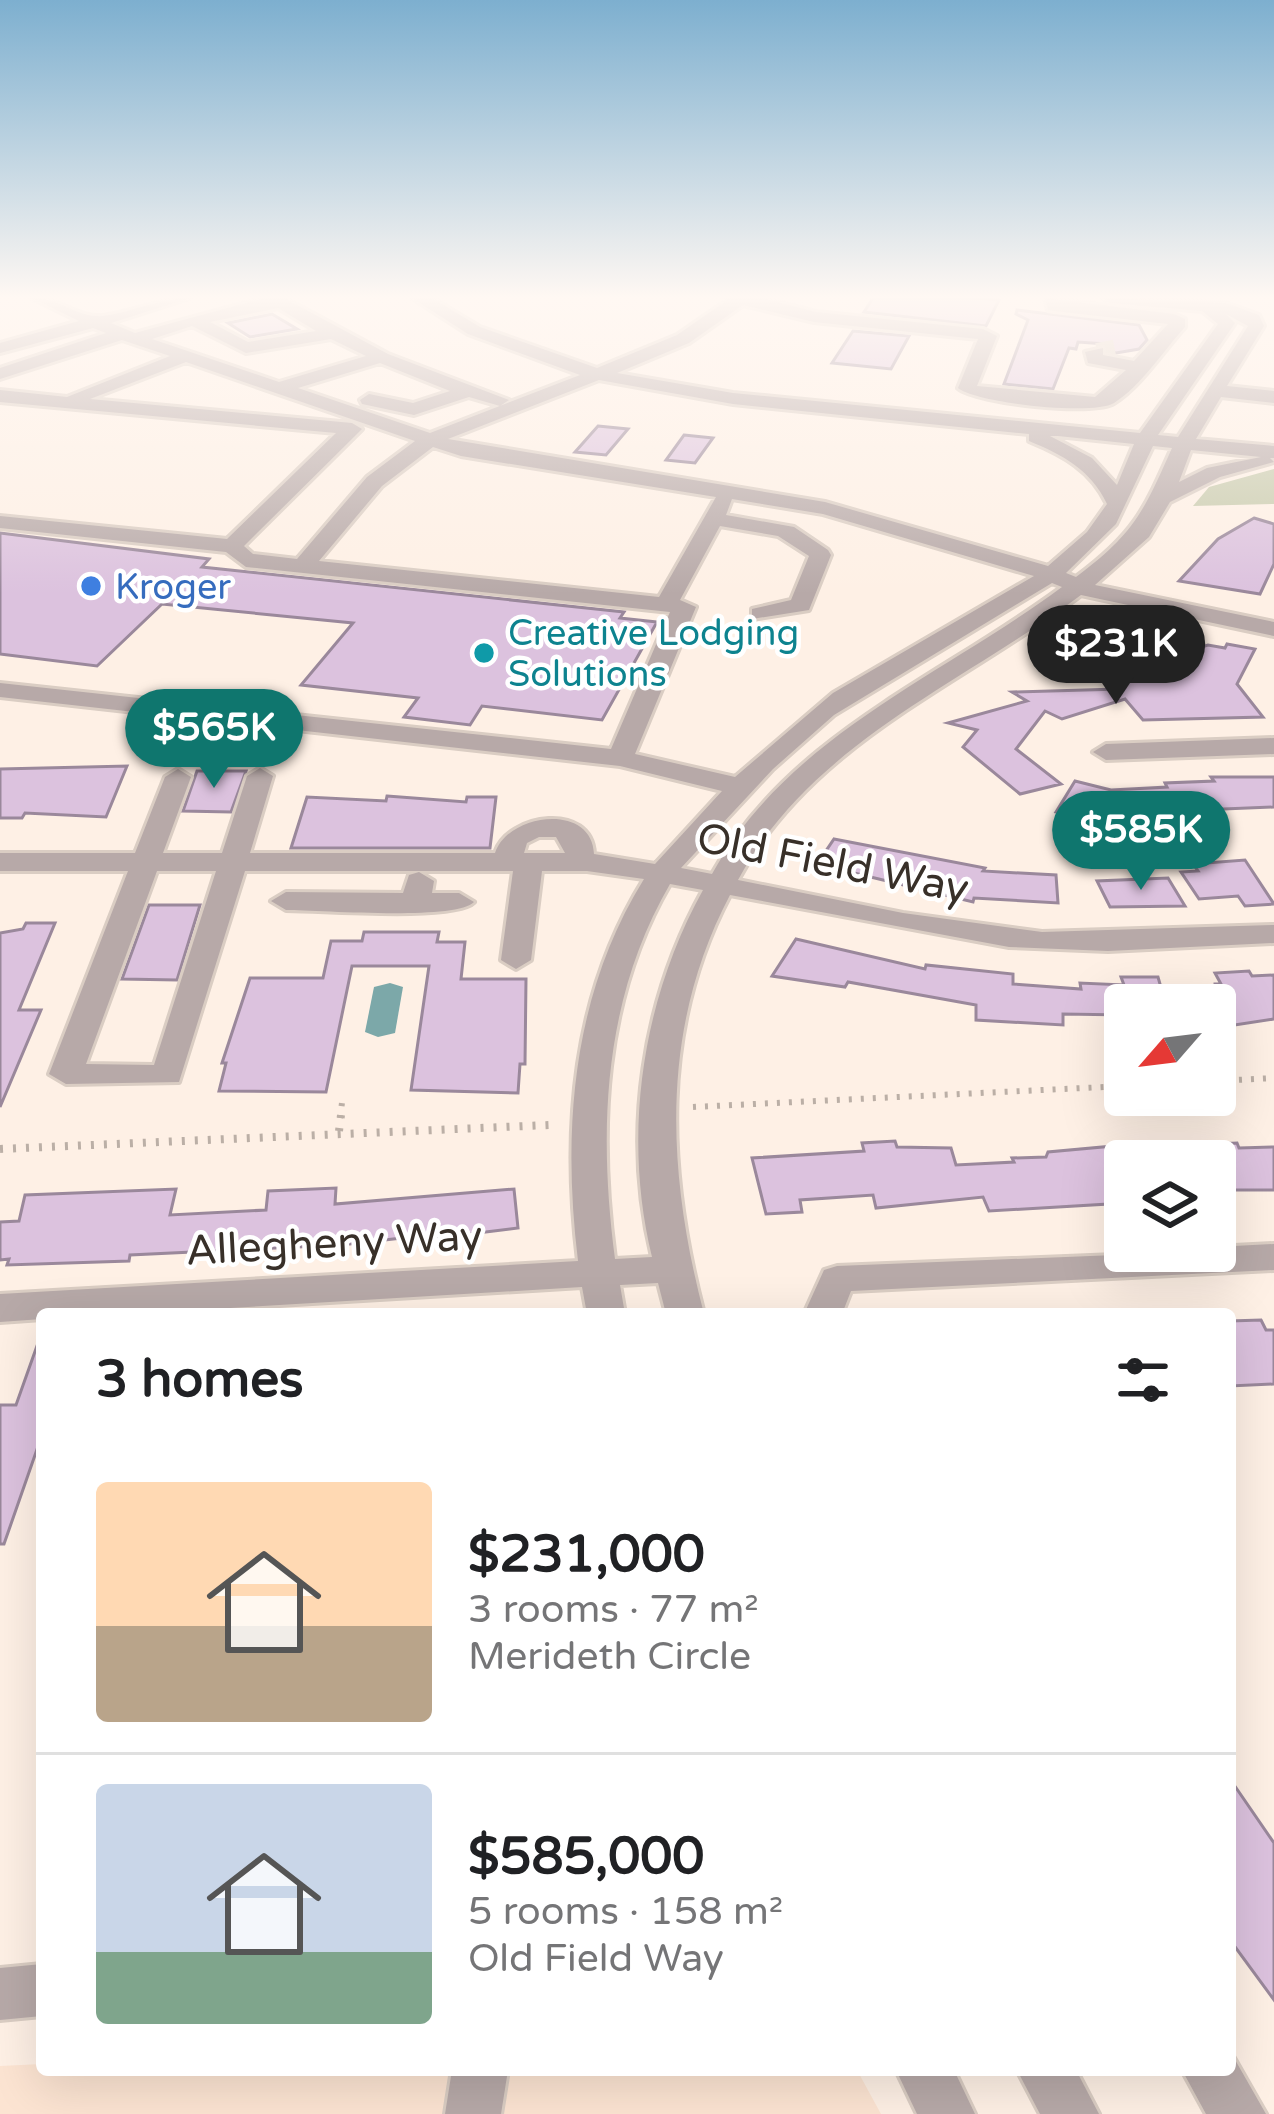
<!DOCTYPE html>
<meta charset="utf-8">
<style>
body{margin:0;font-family:"Varela Round",sans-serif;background:#f2f2f2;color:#202124;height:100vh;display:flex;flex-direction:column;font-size:45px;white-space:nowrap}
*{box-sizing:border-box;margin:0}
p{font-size:39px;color:#757577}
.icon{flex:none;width:66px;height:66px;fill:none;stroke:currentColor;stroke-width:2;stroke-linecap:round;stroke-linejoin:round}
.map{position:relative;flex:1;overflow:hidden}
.drawer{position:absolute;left:36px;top:1308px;width:1200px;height:768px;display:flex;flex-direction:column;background:#fff;border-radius:12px;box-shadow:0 12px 48px #0002}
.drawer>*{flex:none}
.needle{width:78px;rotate:242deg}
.tools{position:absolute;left:1104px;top:984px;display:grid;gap:24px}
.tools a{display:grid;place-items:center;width:132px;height:132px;border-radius:12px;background:#fff;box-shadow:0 12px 48px #0002;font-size:60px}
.price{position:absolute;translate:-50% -102px;padding:0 27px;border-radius:42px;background:#0f766e;color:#fff;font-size:39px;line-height:78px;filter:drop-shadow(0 3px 6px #0008)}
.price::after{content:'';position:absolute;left:50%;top:72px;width:36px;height:27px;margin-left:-18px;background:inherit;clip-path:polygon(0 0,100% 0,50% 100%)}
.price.selected{background:#222;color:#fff}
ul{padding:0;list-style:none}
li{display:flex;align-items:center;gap:36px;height:300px;padding:0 60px}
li+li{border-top:3px solid #e0e0e0}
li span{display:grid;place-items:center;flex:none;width:336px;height:240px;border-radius:12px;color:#555}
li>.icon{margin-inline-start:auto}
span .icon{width:144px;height:144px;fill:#fffc;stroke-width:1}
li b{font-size:51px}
h2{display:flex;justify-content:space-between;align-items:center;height:144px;padding:0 60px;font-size:51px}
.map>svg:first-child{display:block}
</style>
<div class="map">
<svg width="1274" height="2114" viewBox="0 0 1274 2114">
<rect width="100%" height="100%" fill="#fef0e5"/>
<path fill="#fce4d2" d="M42 2064V2070H857L881 2114H0V2066Z"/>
<path fill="#c7caac" d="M1274 469V504L1193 506 1209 487Z"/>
<path fill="#7ca8a9" d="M390 983 403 987 395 1033 378 1037 365 1032 374 987Z"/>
<g fill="#dcc2de" stroke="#9a889b" stroke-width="3">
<path d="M873 298H972L999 300 986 326 864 312Z"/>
<path d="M1017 310 1139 325 1147 340 1139 349 1116 353 1108 351 1106 344 1078 342 1076 349 1069 348 1053 389 1004 384 1028 320 1016 314Z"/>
<path d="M272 314 297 329 250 337 228 323Z"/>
<path d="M853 331 909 336 891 369 832 363Z"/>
<path d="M598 426 628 429 606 455 575 452Z"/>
<path d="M684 435 713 438 695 463 666 460Z"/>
<path d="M1254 518 1274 524V564L1260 594 1179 581 1218 539Z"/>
<path d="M0 533 209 559 202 567 624 612 620 618 657 622 602 720 482 706 470 725 404 717 418 698 301 685 353 623 162 604 97 666 0 654Z"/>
<path d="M1150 629 1176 634 1161 658 1134 653Z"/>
<path d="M1227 644 1255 649 1237 684 1263 717 1143 720 1125 699 1062 719 1045 711 1016 749 1061 784 1020 794 963 747 977 730 948 723 1027 701 1012 692 1118 689 1110 675 1208 645 1225 648Z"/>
<path d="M127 766 106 817 25 813 22 818H0V769Z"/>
<path d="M197 771H246L231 812 183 811Z"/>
<path d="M1211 777H1274V807L1126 813 1118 826 1056 812 1075 781 1111 790 1167 787 1165 783 1214 781Z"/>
<path d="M387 796 466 802 467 797H496L490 848H291L307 797 386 801Z"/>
<path d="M834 839 985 868 983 871 1056 875 1058 903 974 898 973 902 846 871 843 876 813 870Z"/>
<path d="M1245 860 1274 904 1245 906 1238 896 1199 899 1181 872 1198 871 1193 864Z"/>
<path d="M1168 878 1185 906 1110 907 1097 881Z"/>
<path d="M149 905H200L177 980 122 979Z"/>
<path d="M26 923H55L19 1010H41L0 1107V933L23 929Z"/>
<path d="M364 932H439L437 942H465L461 979H526L525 1064H520L518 1093 411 1090 429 966H352L326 1092 219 1091 226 1063H222L250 978H323L331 941H362Z"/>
<path d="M796 939 925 969 926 965 1013 974V984L1081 989 1080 983 1124 985 1121 977H1158L1166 1005H1129L1125 990V1015L1063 1014V1025L976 1020V1005L848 982 845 987 772 976Z"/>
<path d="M1249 971 1252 976 1274 975V1019L1215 1028V984H1221L1215 973Z"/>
<path d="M895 1141 897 1147 951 1148 956 1165 1014 1162 1012 1158 1046 1157 1048 1152 1125 1145V1203L989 1211 983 1197 876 1208 873 1195 800 1200 802 1212 766 1214 752 1158 864 1151 862 1143Z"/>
<path d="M1237 1143 1239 1148 1274 1147V1190H1215V1144Z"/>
<path d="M336 1188 335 1204 514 1189 518 1228 437 1238V1234L341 1245 130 1255 129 1261 7 1265 9 1259 0 1260V1222L19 1221 25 1195 176 1189 170 1215 266 1210 268 1191Z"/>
<path d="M1261 1320 1266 1330H1274V1384L1230 1386V1321Z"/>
<path d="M38 1343 42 1435 4 1544H0V1405H16Z"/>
<path d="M1230 1779 1274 1843V2000L1230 1940Z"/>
</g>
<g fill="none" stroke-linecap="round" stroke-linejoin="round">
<path stroke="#d6cabf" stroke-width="18" stroke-dasharray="18 9" stroke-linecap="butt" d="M1097 352 1117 348"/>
<defs>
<g id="minor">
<path d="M32 298C59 298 74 315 96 316 115 318 159 298 190 298L111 323 135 333 264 298H284L388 354 509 400 500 406 469 397 414 415 362 404 360 400 369 394 413 403 450 391 380 363 298 388 430 433 580 375 468 334 412 298H432L480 327 597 368 677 335 726 301 724 298H762L816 312 983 329 997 336 977 386 1095 397 1126 370 1088 363 1085 352 1103 348V355L1134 361 1168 324 1054 311 1048 310 1045 298 1174 314 1185 319V327C1164 350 1141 386 1114 403 1093 416 976 403 958 388L978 339 814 322 743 305 689 343 617 373 733 393 1140 433 1218 324 1202 311 1111 303 1103 298 1226 303 1259 315 1264 326 1227 386 1274 391V403L1221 397 1196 439 1274 446V458H1270L1274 462 1220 477 1170 502 1149 537 1095 585 1274 622V636L1081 595C963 684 812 742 738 880L903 913 1042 932 1274 925V943L1108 951 1009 947 730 895C659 1029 667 1172 704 1314H666L658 1283 620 1285 625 1314H587L582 1287 128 1314H42V1319L0 1322V1294L578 1261C562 1129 572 995 644 879L587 871H542L531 960 516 969 501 960 513 871H245L179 1082 66 1084 49 1074 128 871H0V853H135L165 777 178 769 191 777 163 853H222L247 776 260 768 273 776 250 853H495C508 813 592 802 594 854L655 864 722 791 620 766 0 697V683L611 749 670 612 246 567 226 552 0 528V516L227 539 336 433 0 402V390L67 397 170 356 122 340 0 379V368L106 333 93 328 0 353V343L79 321ZM278 308 316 331 248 342 210 322ZM1226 314 1248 326 1178 437 1158 435 1235 323ZM192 326 246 353 331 339 366 356 279 382 152 339ZM186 362 415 441 367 477 297 559 253 554 244 546 362 429 352 423 90 399ZM599 380 733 404 1029 434V441C1063 455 1091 470 1107 504L1087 532 1048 566 825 502 448 439ZM1050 436H1058L1134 444 1117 485 1092 458ZM1153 446 1172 448C1144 511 1134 534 1076 577L1066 573 1116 524ZM433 447 461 456 716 497 659 597 319 561 382 486ZM1191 450 1261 457 1207 468 1179 482ZM732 499 823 514 1034 576 833 693 735 777 635 754 696 607 680 600 720 526 778 536 809 556 791 600 752 609V619L809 610 831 555 828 550 794 527 726 515ZM1052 583 1062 587C941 677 789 735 712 874L681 868 773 769 834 715ZM539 837H556L565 853H524L527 843ZM157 871H216L154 1065 86 1064ZM670 884 703 890C642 1000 622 1134 652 1257L615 1259C598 1130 603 999 670 884Z"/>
<path d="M1274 738V754L1106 760 1093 752 1106 744Z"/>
<path d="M419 872 434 881 432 893H459L474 902C456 921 319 910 286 910L271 901 286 892 403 893 409 875Z"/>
<path d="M1274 1244V1270L851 1291 842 1314H804L824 1270 837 1266 1215 1251V1247Z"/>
<path d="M42 1964V2016L0 2020V1968Z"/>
<path d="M1230 2051 1266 2114H1206L1182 2070H1230Z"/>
<path d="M452 2070H508L501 2114H445Z"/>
<path d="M896 2070H954L975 2114H917Z"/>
<path d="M1017 2070H1076L1099 2114H1040Z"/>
</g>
</defs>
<use href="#minor" stroke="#dacdc3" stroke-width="6"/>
<g stroke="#bbafa6" stroke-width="6" stroke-dasharray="3 9" stroke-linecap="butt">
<path d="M1215 1081 1274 1078"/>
<path d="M693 1107 1125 1086"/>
<path d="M340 1118 343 1095"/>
</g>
<g stroke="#bbafa6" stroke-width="8" stroke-dasharray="3 10" stroke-linecap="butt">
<path d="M339 1131 341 1115"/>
<path d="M0 1149 549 1125"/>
</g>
<use href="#minor" fill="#b7a9a8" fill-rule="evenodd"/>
</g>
<linearGradient id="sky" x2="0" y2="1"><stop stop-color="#7dafcf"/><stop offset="0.5" stop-color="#fff8f3"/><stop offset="1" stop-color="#fff8f3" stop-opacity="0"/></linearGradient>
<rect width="1274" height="594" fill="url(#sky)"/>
<circle fill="#3f7fe0" stroke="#fff" stroke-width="4.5" cx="91" cy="586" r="12"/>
<circle fill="#0f9aa8" stroke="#fff" stroke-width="4.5" cx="484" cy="653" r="12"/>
<g text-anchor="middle" stroke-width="9" stroke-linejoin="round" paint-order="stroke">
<g font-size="36" fill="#366cbe" stroke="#fff" text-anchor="start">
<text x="115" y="599">Kroger</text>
</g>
<g font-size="36" fill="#0d838f" stroke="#fff" text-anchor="start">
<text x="508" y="645">Creative Lodging<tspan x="508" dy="41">Solutions</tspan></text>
</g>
<g font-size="42" fill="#383029" stroke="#fff">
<text transform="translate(833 862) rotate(11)" y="15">Old Field Way</text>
<text transform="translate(334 1242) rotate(-3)" y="15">Allegheny Way</text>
</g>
</g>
</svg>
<div class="tools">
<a><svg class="needle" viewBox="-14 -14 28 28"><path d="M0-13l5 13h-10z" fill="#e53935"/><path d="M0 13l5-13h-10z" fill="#757577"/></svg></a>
<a><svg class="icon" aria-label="layers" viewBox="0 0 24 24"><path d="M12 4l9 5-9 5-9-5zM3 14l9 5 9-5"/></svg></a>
</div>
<b class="price selected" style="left:1116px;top:707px">$231K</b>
<b class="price" style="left:214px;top:791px">$565K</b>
<b class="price" style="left:1141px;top:893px">$585K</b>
<section class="drawer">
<h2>3 homes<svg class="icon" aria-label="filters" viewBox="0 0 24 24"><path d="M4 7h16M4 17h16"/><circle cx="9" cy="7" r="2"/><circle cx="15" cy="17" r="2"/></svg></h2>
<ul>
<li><span style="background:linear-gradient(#ffd9b3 60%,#b9a48a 0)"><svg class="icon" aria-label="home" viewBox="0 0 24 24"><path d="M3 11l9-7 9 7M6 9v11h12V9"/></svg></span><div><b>$231,000</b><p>3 rooms · 77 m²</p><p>Merideth Circle</p></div></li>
<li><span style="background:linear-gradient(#c9d6e8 70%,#7fa58c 0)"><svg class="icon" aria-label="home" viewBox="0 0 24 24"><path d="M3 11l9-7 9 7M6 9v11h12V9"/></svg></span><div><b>$585,000</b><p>5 rooms · 158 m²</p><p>Old Field Way</p></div></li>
</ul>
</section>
</div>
